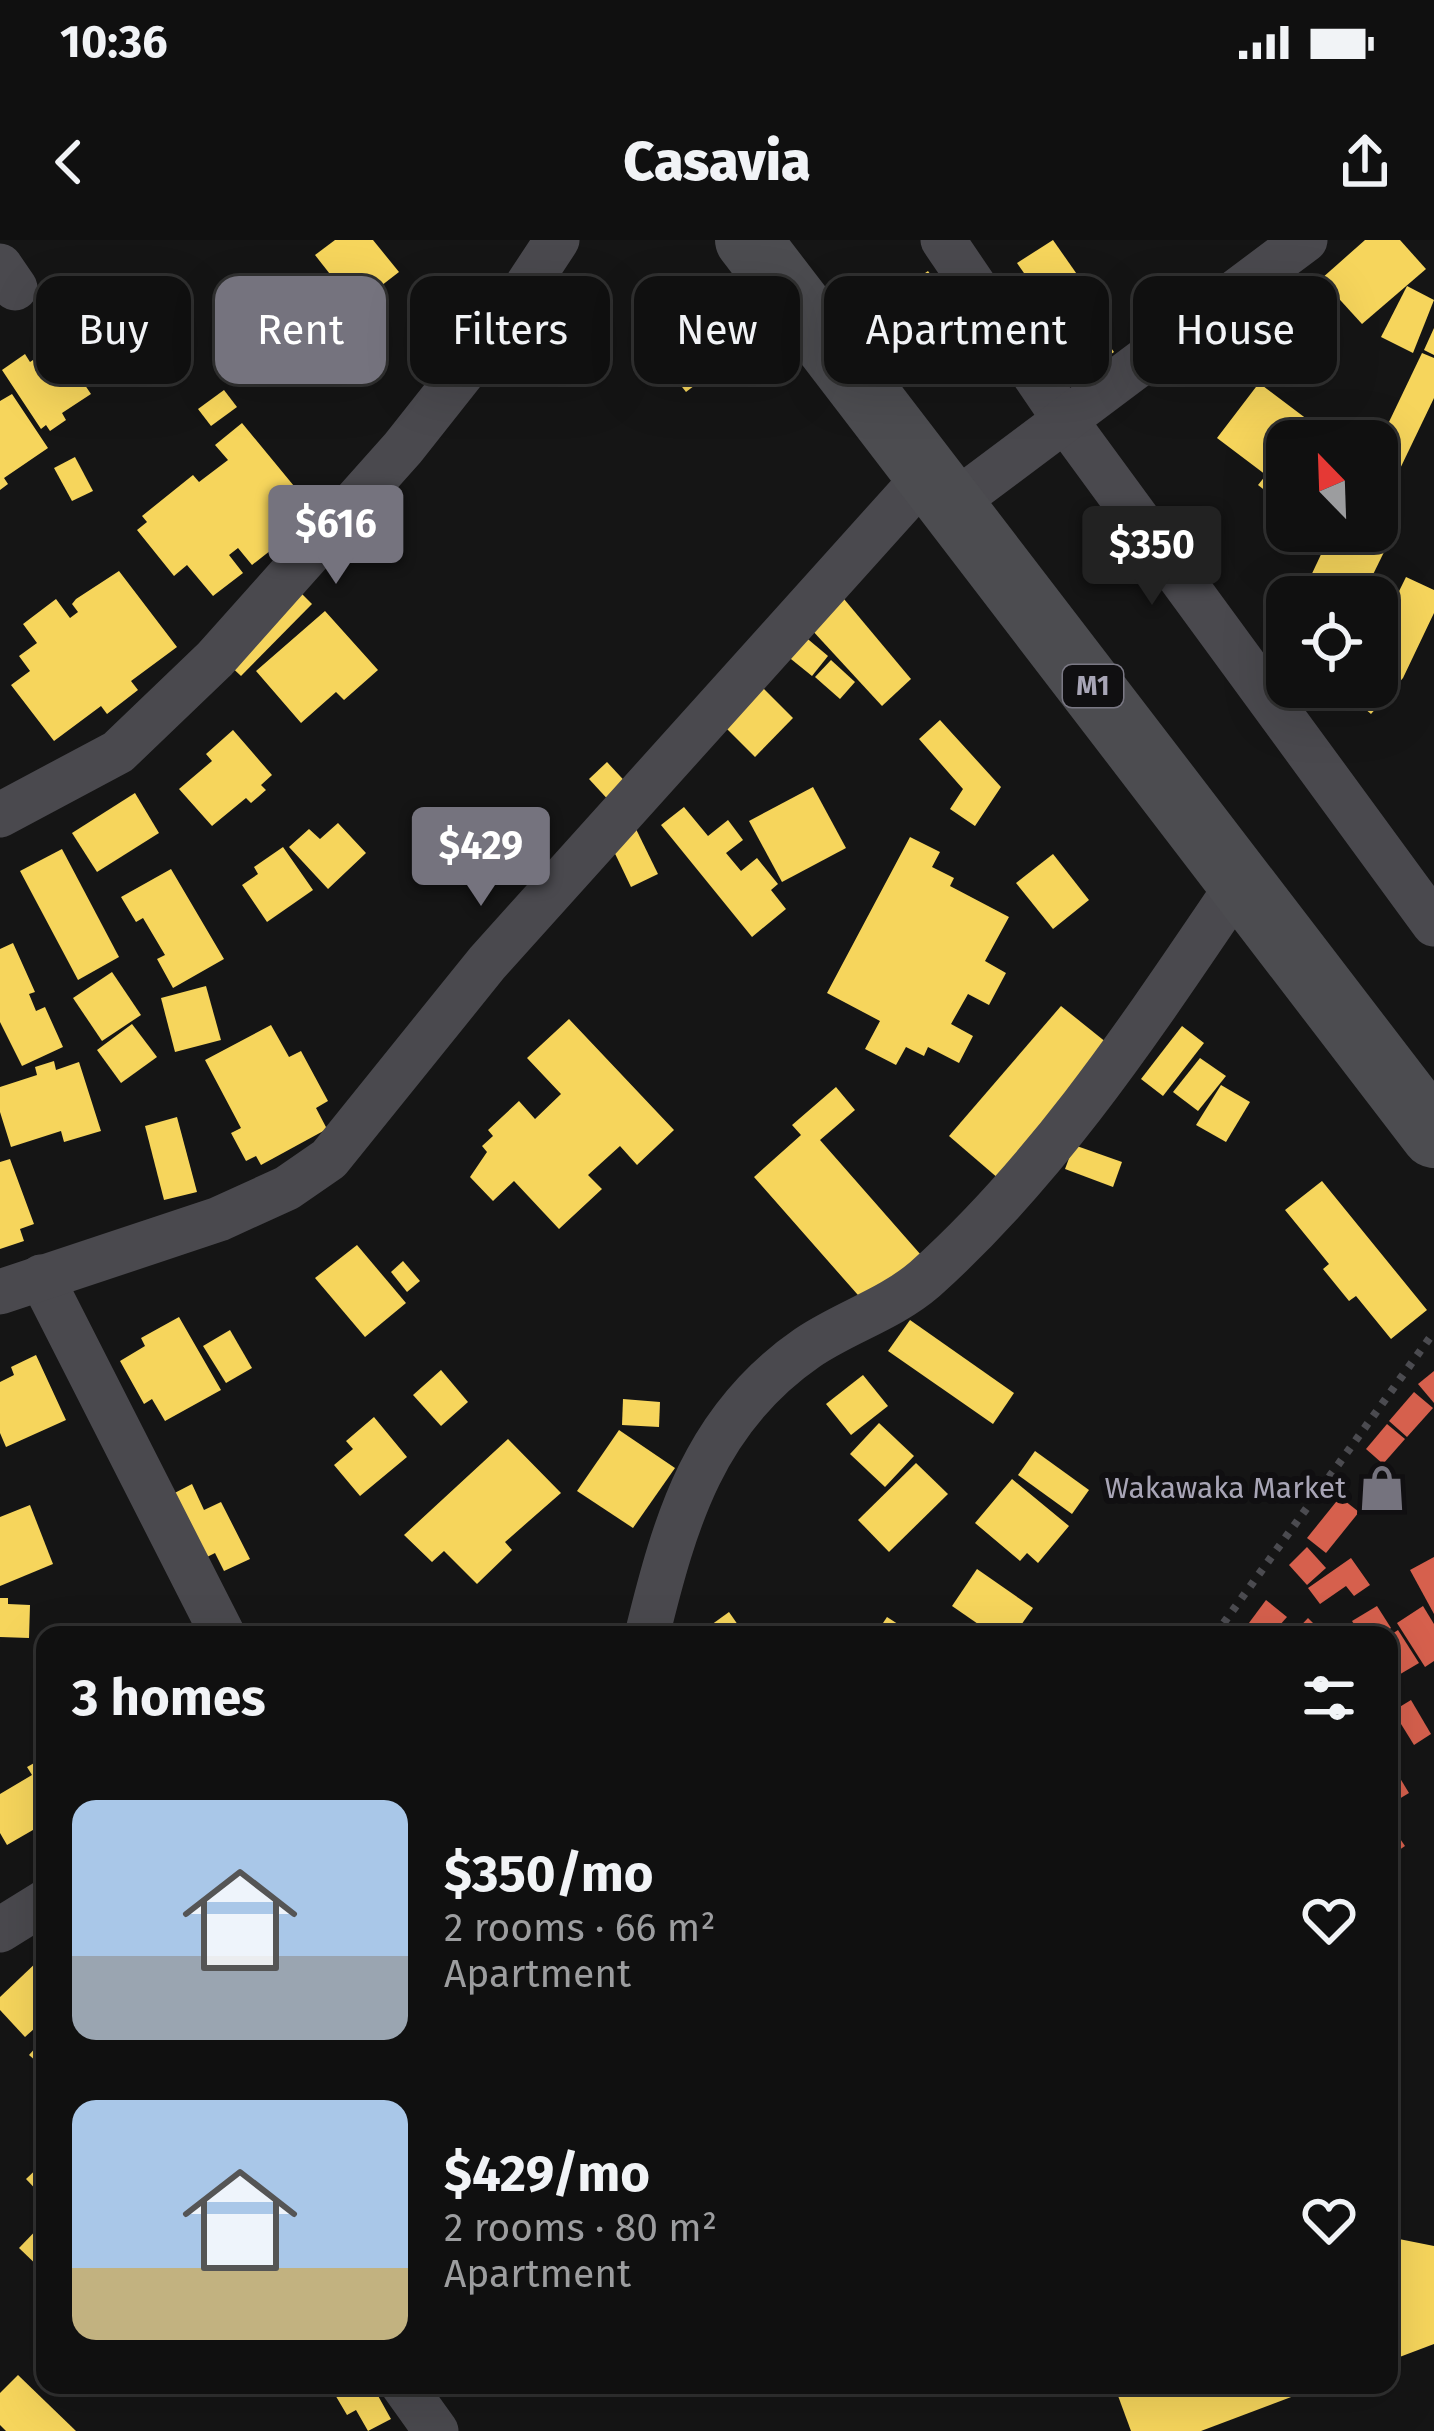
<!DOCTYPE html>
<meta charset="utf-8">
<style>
body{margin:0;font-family:"Fira Sans",sans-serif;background:#1e1e1e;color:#f1f3f6;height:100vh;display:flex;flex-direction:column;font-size:45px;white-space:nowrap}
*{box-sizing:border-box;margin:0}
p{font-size:39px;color:#9c9d9f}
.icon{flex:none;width:66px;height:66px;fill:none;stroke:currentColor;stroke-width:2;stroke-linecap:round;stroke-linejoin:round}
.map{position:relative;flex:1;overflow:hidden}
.side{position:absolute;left:36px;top:1386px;width:1362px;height:768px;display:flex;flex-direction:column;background:#101010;border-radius:24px;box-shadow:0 12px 48px #0002,0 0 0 3px #303030}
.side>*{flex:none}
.hud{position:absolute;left:36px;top:36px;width:1362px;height:108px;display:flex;gap:24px}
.needle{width:78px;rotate:337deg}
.buttons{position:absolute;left:1266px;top:180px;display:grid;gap:24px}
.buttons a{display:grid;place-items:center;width:132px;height:132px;border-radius:24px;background:#101010;box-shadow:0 12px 48px #0002,0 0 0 3px #303030;font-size:60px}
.price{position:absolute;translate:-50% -102px;padding:0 27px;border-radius:12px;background:#75737e;color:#fff;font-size:39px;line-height:78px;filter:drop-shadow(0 3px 6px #0008)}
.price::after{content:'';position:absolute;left:50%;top:72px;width:36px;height:27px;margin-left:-18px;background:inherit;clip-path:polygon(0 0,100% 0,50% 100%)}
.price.active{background:#222;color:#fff}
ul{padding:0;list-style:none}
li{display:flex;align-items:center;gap:36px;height:300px;padding:0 36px}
li span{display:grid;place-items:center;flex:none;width:336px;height:240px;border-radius:24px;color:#555}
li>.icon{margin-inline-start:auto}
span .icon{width:144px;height:144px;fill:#fffc;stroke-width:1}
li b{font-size:51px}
h2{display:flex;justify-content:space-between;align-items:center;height:144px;padding:0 36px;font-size:51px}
.pill{padding:0 42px;border-radius:24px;background:#101010;box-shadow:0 12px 48px #0002,0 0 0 3px #303030;font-size:42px;line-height:108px}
.pill.active{background:#75737e;color:#fff}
.status{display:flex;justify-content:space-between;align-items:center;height:84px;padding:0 60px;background:#101010;direction:ltr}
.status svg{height:33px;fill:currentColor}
header{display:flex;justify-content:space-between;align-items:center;height:156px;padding:0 36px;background:#101010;font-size:54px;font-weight:800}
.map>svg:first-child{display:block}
</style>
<div class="status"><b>10:36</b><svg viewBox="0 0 49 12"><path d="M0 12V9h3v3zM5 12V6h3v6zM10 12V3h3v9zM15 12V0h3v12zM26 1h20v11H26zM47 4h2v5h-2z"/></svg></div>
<header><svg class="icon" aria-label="back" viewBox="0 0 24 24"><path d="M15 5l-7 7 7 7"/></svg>Casavia<svg class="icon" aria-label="share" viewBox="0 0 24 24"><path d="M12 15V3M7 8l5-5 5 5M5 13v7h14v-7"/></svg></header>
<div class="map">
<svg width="1434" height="2191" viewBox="0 0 1434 2191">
<rect width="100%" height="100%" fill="#151515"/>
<g fill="#f6d55c">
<path d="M335 0H373L399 32 355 66 315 15Z"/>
<path d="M1053 0 1088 50 1053 75 1017 23Z"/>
<path d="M1365 0H1400L1426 29 1362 84 1321 39Z"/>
<path d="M928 31 945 55 919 73 903 48Z"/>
<path d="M1407 46 1434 60 1413 113 1381 97Z"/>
<path d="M1079 63 1114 112 1090 129 1056 79Z"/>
<path d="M1434 88V115L1424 110Z"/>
<path d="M666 94 677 108 662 121 650 106Z"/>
<path d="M57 104 91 154 62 173 66 180 50 191 46 185 41 189 2 130 25 114 30 122Z"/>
<path d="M680 111 689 122 674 135 664 124Z"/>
<path d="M1422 113 1434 118V158L1397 235 1377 226V207Z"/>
<path d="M691 125 703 139 686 152 675 138Z"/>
<path d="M1259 143 1336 201H1287V268L1258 245 1266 235 1217 198Z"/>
<path d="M224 150 237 167 211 186 198 169Z"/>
<path d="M12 154 48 208 4 238 8 244 0 250V161Z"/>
<path d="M242 183 308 263 271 292 280 303 252 325 238 308 229 315 243 333 213 356 187 325 174 336 137 290 147 282 142 276 193 235 199 242 228 220 215 205Z"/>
<path d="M75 217 93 251 72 261 54 228Z"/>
<path d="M1377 228 1395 237 1377 276Z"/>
<path d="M1332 291H1351L1386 308 1362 357H1301Z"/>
<path d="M119 331 177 407 131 441 138 450 107 474 101 466 54 501 11 445 30 431 19 416 37 403 23 384 56 359 70 378 78 372 72 364 76 359Z"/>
<path d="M1406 337 1434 350V373L1403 438 1371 474 1339 447H1377V396Z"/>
<path d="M296 348 312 364 241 436 225 421Z"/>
<path d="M844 359 911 439 882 466 811 389Z"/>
<path d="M325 371 378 430 344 460 336 452 301 483 256 431Z"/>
<path d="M803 395 828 416 812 436 786 415Z"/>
<path d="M831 420 855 442 840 459 815 437Z"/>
<path d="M759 444 793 478 755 517 720 482Z"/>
<path d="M940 480 1001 547 975 586 950 569 963 549 919 499Z"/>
<path d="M233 490 272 535 261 545 266 550 251 563 246 558 212 586 179 549 212 521 206 514Z"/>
<path d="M607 522 632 549 613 565 589 539Z"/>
<path d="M813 547 846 608 782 642 749 581Z"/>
<path d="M135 553 159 593 97 632 72 593Z"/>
<path d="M684 567 708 596 728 580 743 600 726 613 741 631 757 618 778 644 771 650 786 669 752 697 661 585Z"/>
<path d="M338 583 366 613 328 649 289 607 309 589 320 599Z"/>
<path d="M635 587 658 634 631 647 609 601Z"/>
<path d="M910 597 940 612 932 627 954 638 950 646 1009 677 985 721 1006 733 989 765 968 754 951 784 973 796 959 823 928 807 924 816 906 807 896 825 865 809 880 781 827 753Z"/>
<path d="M283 607 313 650 267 682 242 645 258 634 254 627Z"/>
<path d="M62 609 119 717 78 740 20 631Z"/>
<path d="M1053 614 1089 660 1053 689 1016 643Z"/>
<path d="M171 629 224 719 173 748 157 719 165 715 143 678 136 682 121 657Z"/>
<path d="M13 703 35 752 29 754 36 771 45 767 63 807 22 826 0 782V709Z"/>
<path d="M112 732 141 775 102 801 73 758Z"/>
<path d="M206 746 221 800 175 812 161 758Z"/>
<path d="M1061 766 1112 807 999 939 949 896Z"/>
<path d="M569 779 674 890 637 925 620 906 588 935 602 949 559 989 514 941 493 961 470 937 487 912 482 906 493 896 488 890 519 861 535 879 561 854 527 818Z"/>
<path d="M132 784 157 817 121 843 97 810Z"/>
<path d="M271 785 289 817 301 811 328 861 316 868 327 889 261 925 256 916 246 921 231 893 241 888 205 820Z"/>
<path d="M1182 786 1204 803 1163 856 1141 839Z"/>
<path d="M1200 818 1226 836 1198 871 1173 852Z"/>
<path d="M54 821 56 830 79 822 101 891 64 902 61 891 11 907 0 872V847L37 835 35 827Z"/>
<path d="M1221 845 1250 862 1226 902 1196 885Z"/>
<path d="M836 847 855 870 820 900 921 1015 865 1063 754 937 801 895 792 885Z"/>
<path d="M177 877 197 952 164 960 145 886Z"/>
<path d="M1074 905 1122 922 1113 947 1065 929Z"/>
<path d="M10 919 34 984 20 989 24 1001 0 1009V922Z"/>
<path d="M1322 941 1427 1070 1391 1099 1356 1056 1349 1061 1323 1029 1329 1024 1285 970Z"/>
<path d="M357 1005 406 1063 365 1097 315 1038Z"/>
<path d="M403 1021 420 1041 407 1052 391 1032Z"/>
<path d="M179 1077 221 1150 165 1181 152 1159 144 1164 120 1121 145 1106 141 1098Z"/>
<path d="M910 1080 1014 1153 993 1184 888 1111Z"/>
<path d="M230 1090 252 1128 226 1143 203 1106Z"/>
<path d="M36 1115 66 1180 6 1207 0 1193V1142L14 1135 11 1127Z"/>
<path d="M441 1130 468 1162 441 1186 413 1155Z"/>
<path d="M863 1135 888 1166 851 1195 826 1164Z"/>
<path d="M623 1159 660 1162 659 1187 622 1185Z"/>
<path d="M374 1177 407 1217 360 1256 334 1225 353 1209 346 1201Z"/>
<path d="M879 1183 914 1216 885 1247 850 1214Z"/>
<path d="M619 1190 675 1228 633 1288 577 1251Z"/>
<path d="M508 1199 561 1253 505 1302 512 1310 477 1344 444 1311 432 1322 404 1295Z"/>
<path d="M1035 1211 1089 1250 1072 1274 1018 1235Z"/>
<path d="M916 1223 948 1254 889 1312 858 1280Z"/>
<path d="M1012 1239 1069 1286 1038 1323 1027 1313 1020 1321 975 1283Z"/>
<path d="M192 1244 204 1270 221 1262 250 1319 224 1331 215 1313 195 1323 163 1259Z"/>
<path d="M30 1265 53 1324 0 1346V1277Z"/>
<path d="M977 1329 1033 1368 1014 1395H994L952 1366Z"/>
<path d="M0 1358H8V1364L30 1365 29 1398 0 1397Z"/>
<path d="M729 1372 745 1395H719L711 1385Z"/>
<path d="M887 1377 915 1395H875Z"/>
<path d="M45 1517V1583L7 1605 0 1593V1554L32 1535 27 1527Z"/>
<path d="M40 1719 45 1725V1779L25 1797 0 1770V1757Z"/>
<path d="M45 1797V1829L29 1815Z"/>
<path d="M45 1921V1959L26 1939Z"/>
<path d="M45 1981V2033L19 2008Z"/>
<path d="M1399 1999 1434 2006V2104L1389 2121V2003Z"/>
<path d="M18 2135 76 2191H6L0 2185V2153Z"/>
<path d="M347 2145H372L391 2179 368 2191 356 2170 347 2175 334 2153Z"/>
<path d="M1114 2145H1323L1201 2191H1131Z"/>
</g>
<g fill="#d6604d">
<path d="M1434 1131V1163L1418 1144Z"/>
<path d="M1414 1152 1433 1168 1407 1197 1389 1181Z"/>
<path d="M1387 1184 1405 1199 1383 1224 1366 1209Z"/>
<path d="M1340 1257 1359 1272 1326 1313 1307 1298Z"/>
<path d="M1307 1307 1326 1328 1307 1345 1289 1325Z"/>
<path d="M1434 1317V1374L1410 1330Z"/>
<path d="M1351 1318 1370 1345 1354 1356 1346 1346 1320 1364 1308 1348Z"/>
<path d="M1266 1360 1287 1377 1271 1395H1240Z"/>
<path d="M1377 1366 1391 1388 1381 1395H1361L1352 1381Z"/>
<path d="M1423 1366 1434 1384V1421L1425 1427 1397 1383Z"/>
<path d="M1308 1378 1319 1389 1314 1395H1292Z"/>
<path d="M1398 1390 1419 1423 1397 1436 1389 1424V1396Z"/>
<path d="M1389 1442 1401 1461 1389 1468Z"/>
<path d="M1411 1460 1431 1494 1414 1505 1393 1471Z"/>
<path d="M1392 1525 1409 1553 1389 1565V1526Z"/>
<path d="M1394 1590 1405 1606 1389 1617V1593Z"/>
</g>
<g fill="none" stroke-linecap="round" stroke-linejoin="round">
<path stroke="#4b4b50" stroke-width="8" stroke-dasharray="6 9" stroke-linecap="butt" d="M1215 1395 1434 1092"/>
<g stroke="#4a494e" stroke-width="45">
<path d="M943 0 1065 180 1434 684"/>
<path d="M0 26 15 48"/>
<path d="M954 263 1305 0"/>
<path d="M0 575 118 512 215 419 403 208 505 79 557 0"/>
<path d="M41 1037 223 1395"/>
<path d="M0 1052 219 979 287 948 329 919 487 723 929 232"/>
<path d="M647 1395C675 1281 704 1179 807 1108 845 1082 889 1070 925 1039 1053 924 1146 780 1242 639"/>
<path d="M0 1690 45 1662"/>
<path d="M403 2145 436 2191"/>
</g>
<path stroke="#4c4c50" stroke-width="66" d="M748 0 1434 895"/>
</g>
<defs>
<symbol id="shop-bare" viewBox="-9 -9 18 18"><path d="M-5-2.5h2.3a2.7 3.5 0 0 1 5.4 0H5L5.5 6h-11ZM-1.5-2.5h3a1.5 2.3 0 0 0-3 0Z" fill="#75737e" stroke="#100f11" stroke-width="2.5" paint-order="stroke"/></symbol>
</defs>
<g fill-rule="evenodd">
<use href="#shop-bare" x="1349" y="1215" width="66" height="66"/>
</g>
<g text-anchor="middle" stroke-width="12" stroke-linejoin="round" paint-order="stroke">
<rect fill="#100f11" stroke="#7a7884" stroke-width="3" x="1063" y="425" width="60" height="42" rx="9"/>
<g font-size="27" font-weight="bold" fill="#a8a5b6">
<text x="1093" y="455">M1</text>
</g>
<g font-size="30" fill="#a8a5b6" stroke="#100f11" text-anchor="end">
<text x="1346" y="1258">Wakawaka Market</text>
</g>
</g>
</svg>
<div class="buttons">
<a><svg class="needle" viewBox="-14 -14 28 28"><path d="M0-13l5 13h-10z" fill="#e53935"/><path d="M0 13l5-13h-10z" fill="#9c9d9f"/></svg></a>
<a><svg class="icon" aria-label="locate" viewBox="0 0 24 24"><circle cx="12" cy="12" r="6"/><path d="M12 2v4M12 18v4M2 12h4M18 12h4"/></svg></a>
</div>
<b class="price" style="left:336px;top:347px">$616</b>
<b class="price active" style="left:1152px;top:368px">$350</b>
<b class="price" style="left:481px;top:669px">$429</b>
<div class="hud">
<a class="pill">Buy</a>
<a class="pill active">Rent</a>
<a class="pill">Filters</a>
<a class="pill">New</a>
<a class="pill">Apartment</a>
<a class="pill">House</a>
</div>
<section class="side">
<h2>3 homes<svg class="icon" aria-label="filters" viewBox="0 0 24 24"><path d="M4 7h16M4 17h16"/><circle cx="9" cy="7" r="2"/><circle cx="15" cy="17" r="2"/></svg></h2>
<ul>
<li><span style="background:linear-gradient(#a9c7e8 65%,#9aa5b1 0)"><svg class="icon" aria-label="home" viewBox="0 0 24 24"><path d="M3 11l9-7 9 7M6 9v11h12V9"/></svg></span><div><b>$350/mo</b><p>2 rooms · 66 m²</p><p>Apartment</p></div><svg class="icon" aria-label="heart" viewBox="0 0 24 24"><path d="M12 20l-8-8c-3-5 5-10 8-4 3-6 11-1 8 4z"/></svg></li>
<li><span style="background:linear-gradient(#a9c7e8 70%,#c2b280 0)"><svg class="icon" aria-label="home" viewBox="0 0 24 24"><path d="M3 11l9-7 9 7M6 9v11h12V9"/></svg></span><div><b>$429/mo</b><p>2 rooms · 80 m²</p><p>Apartment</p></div><svg class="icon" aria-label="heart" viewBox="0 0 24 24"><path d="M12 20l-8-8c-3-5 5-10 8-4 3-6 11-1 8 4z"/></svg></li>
</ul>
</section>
</div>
